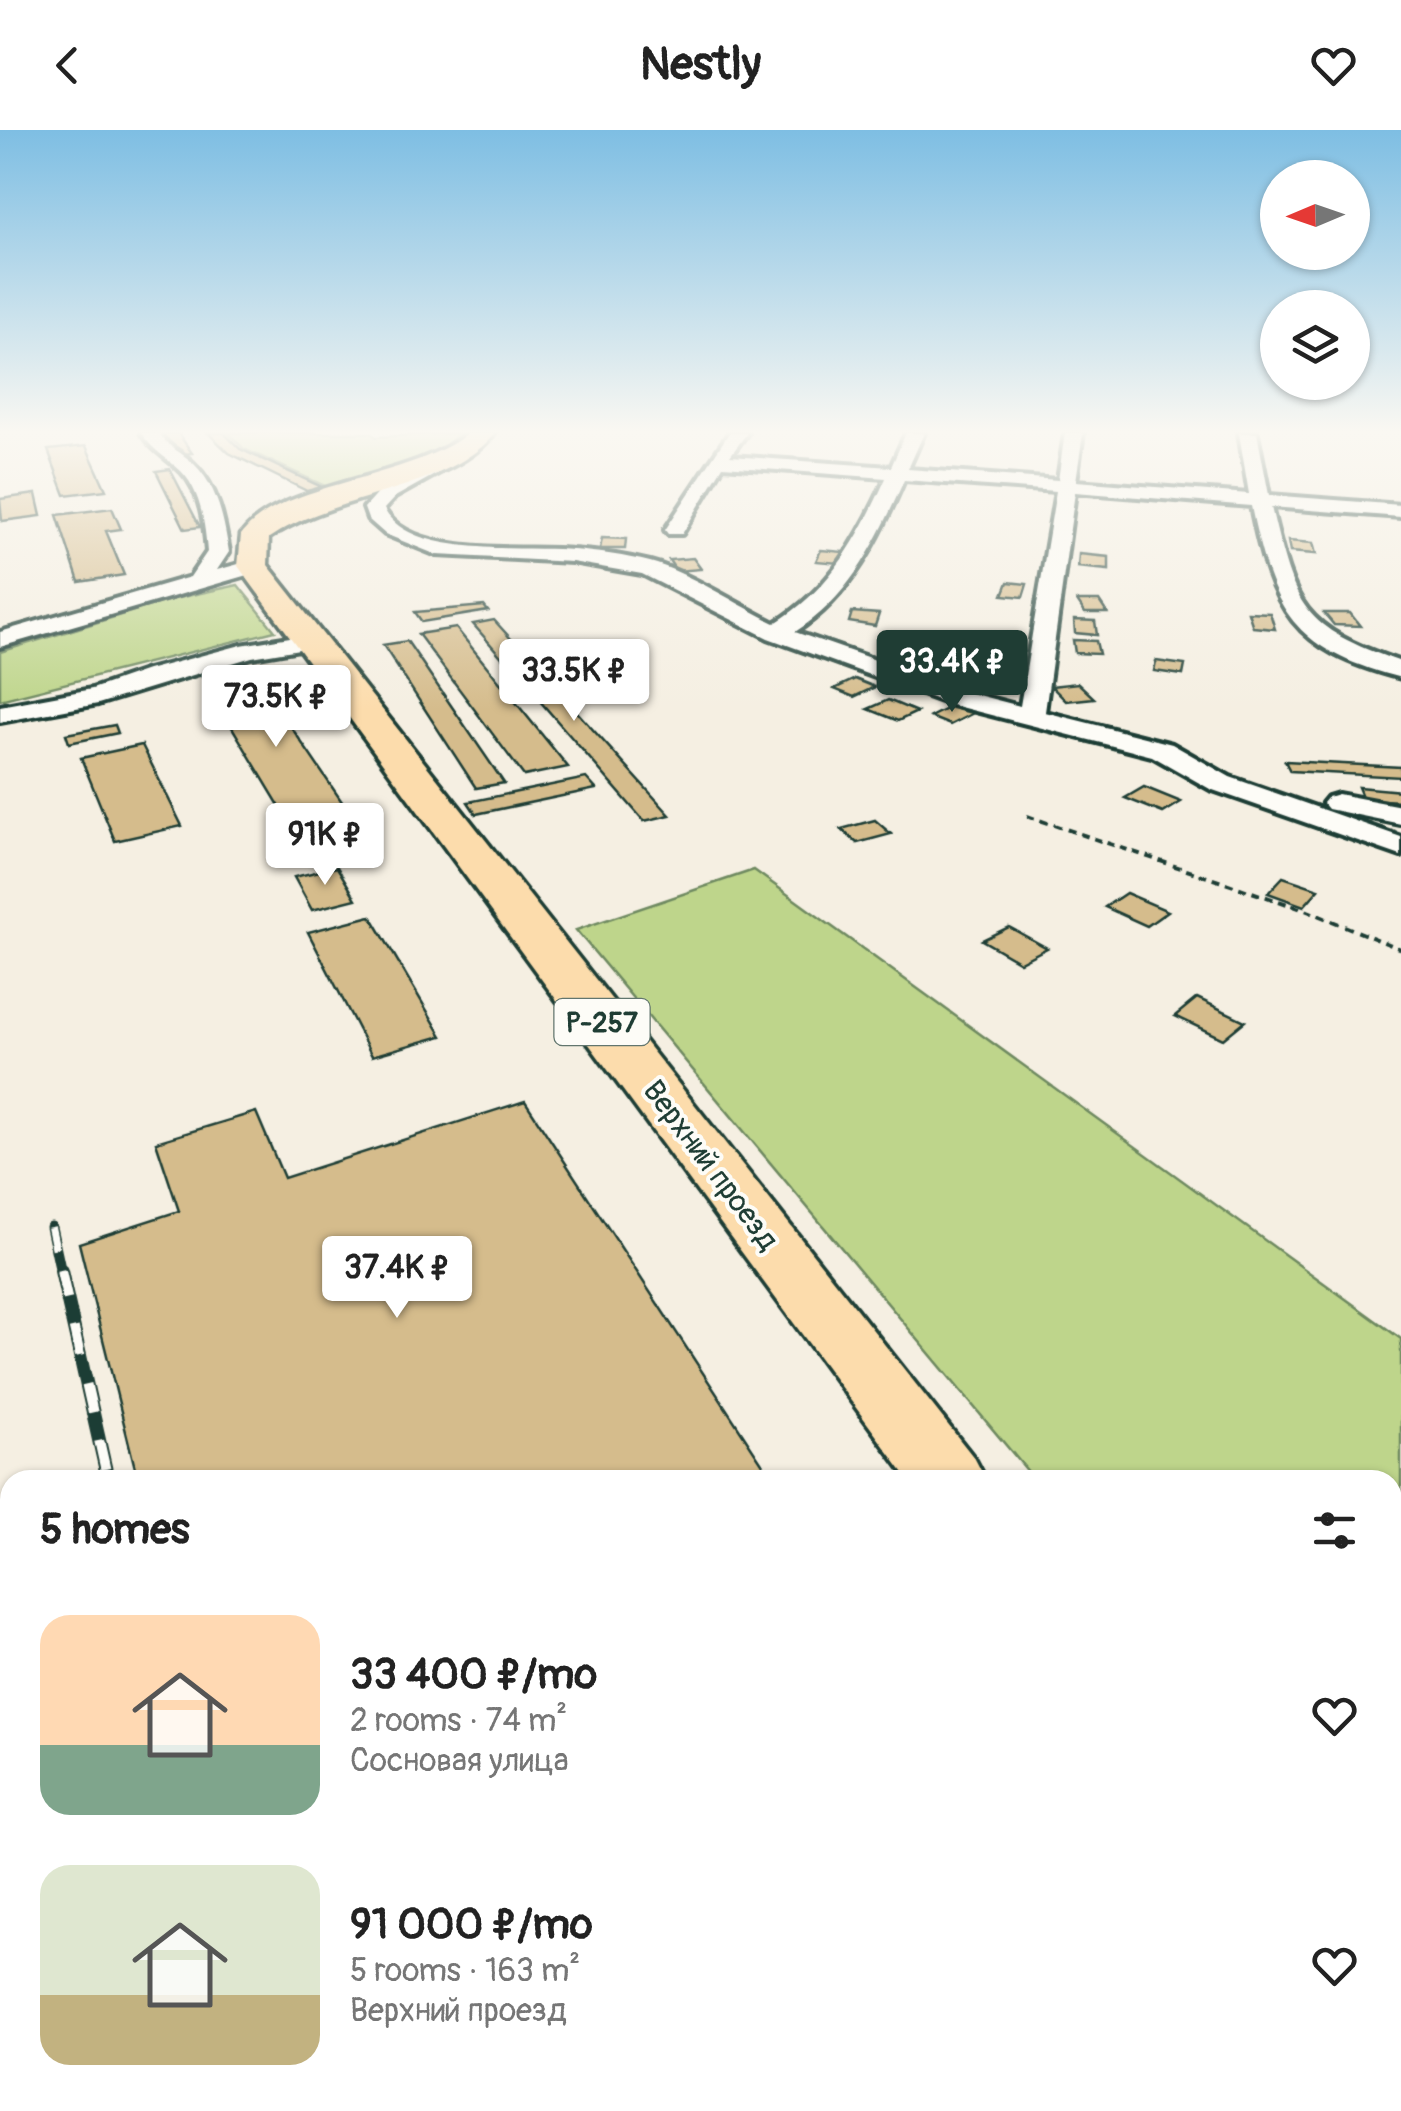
<!DOCTYPE html>
<meta charset="utf-8">
<style>
body{margin:0;font-family:Pangolin,sans-serif;background:#f2f2f2;color:#222;height:100vh;display:flex;flex-direction:column;font-size:38px;white-space:nowrap}
*{box-sizing:border-box;margin:0}
p{font-size:32px;color:#767676}
.icon{flex:none;width:55px;height:55px;fill:none;stroke:currentColor;stroke-width:2;stroke-linecap:round;stroke-linejoin:round}
.map{position:relative;flex:1;overflow:hidden}
.drawer{position:absolute;left:0px;top:1340px;width:1402px;height:642px;display:flex;flex-direction:column;background:#fff;border-radius:30px 30px 0 0;box-shadow:0 2px 8px #0004}
.drawer>*{flex:none}
.needle{width:65px;rotate:268deg}
.buttons{position:absolute;left:1260px;top:30px;display:grid;gap:20px}
.buttons a{display:grid;place-items:center;width:110px;height:110px;border-radius:50%;background:#fff;box-shadow:0 2px 8px #0004;font-size:50px}
.price{position:absolute;translate:-50% -85px;padding:0 22px;border-radius:10px;background:#fff;color:#222;font-size:32px;line-height:65px;filter:drop-shadow(0 2px 5px #0008)}
.price::after{content:'';position:absolute;left:50%;top:60px;width:30px;height:22px;margin-left:-15px;background:inherit;clip-path:polygon(0 0,100% 0,50% 100%)}
.price.active{background:#1f3d34;color:#fff}
ul{padding:0;list-style:none}
li{display:flex;align-items:center;gap:30px;height:250px;padding:0 40px}
li span{display:grid;place-items:center;flex:none;width:280px;height:200px;border-radius:30px;color:#555}
li>.icon{margin-inline-start:auto}
span .icon{width:120px;height:120px;fill:#fffc;stroke-width:1}
li b{font-size:42px}
h2{display:flex;justify-content:space-between;align-items:center;height:120px;padding:0 40px;font-size:42px}
header{display:flex;justify-content:space-between;align-items:center;height:130px;padding:0 40px;background:#fff;font-size:45px;font-weight:700}
.map>svg:first-child{display:block}
</style>
<header><svg class="icon" aria-label="back" viewBox="0 0 24 24"><path d="M15 5l-7 7 7 7"/></svg>Nestly<svg class="icon" aria-label="heart" viewBox="0 0 24 24"><path d="M12 20l-8-8c-3-5 5-10 8-4 3-6 11-1 8 4z"/></svg></header>
<div class="map">
<svg width="1401" height="1981" viewBox="0 0 1401 1981">
<rect width="100%" height="100%" fill="#f5efe2"/>
<filter id="ink" filterUnits="userSpaceOnUse"><feTurbulence type="fractalNoise" baseFrequency=".01" numOctaves="2"/><feDisplacementMap in="SourceGraphic" scale="20" xChannelSelector="R" yChannelSelector="G"/><feConvolveMatrix kernelMatrix="1 2 1 2 8 2 1 2 1" color-interpolation-filters="sRGB"/></filter>
<g filter="url(#ink)">
<g fill="#bed58b" stroke="#6e8960" stroke-width="2.5">
<path d="M228 303H371L376 307 461 303 434 324 327 357 244 319Z"/>
<path d="M238 455 275 501 0 570V522L173 469Z"/>
<path d="M754 740 1401 1209V1789L1392 1779V1350H1035L576 800Z"/>
</g>
<g fill="#d5bc8c" stroke="#1f3d34" stroke-width="2.5">
<path d="M162 303H178L192 323 176 325Z"/>
<path d="M208 303H224L240 319 322 357 307 361 229 323Z"/>
<path d="M86 316 106 360 65 365 48 320Z"/>
<path d="M170 339 200 397 185 399 156 341Z"/>
<path d="M36 364 41 386 2 391 0 369Z"/>
<path d="M112 378 121 399 106 401 124 445 79 452 57 385Z"/>
<path d="M602 408 626 409 625 419H600Z"/>
<path d="M1288 411 1313 413 1316 424 1290 422Z"/>
<path d="M821 420 844 422 839 433 816 431Z"/>
<path d="M1079 424 1109 427V440L1078 437Z"/>
<path d="M693 428 701 439 676 441 669 430Z"/>
<path d="M1008 452 1027 454 1023 467 1003 465Z"/>
<path d="M1077 471H1099L1107 483H1085Z"/>
<path d="M484 476 488 481 422 492 415 482Z"/>
<path d="M852 482 879 484 875 496 849 492Z"/>
<path d="M1248 482 1270 483 1275 499 1253 497Z"/>
<path d="M1324 483H1350L1360 496 1334 495Z"/>
<path d="M494 490 670 685 644 691 473 494Z"/>
<path d="M1074 490 1095 491 1097 505 1075 503Z"/>
<path d="M456 498 568 637 524 646 418 504Z"/>
<path d="M1073 510 1096 511 1099 524 1075 523Z"/>
<path d="M407 511 504 653 476 658 383 515Z"/>
<path d="M983 525 1009 527 1008 537 982 535Z"/>
<path d="M1156 531 1185 535 1183 545 1154 541Z"/>
<path d="M249 535 353 688 295 702 200 544Z"/>
<path d="M855 549 875 557 854 567 834 559Z"/>
<path d="M1078 553 1094 568 1066 571 1051 556Z"/>
<path d="M888 570 917 582 898 591 868 579Z"/>
<path d="M954 575 973 583 950 595 930 587Z"/>
<path d="M115 595 118 603 69 613 66 604Z"/>
<path d="M142 615 182 696 115 711 81 628Z"/>
<path d="M1285 631 1401 637V647L1290 641Z"/>
<path d="M586 648 596 659 476 684 468 672Z"/>
<path d="M1144 657 1181 672 1163 683 1125 668Z"/>
<path d="M1358 657 1401 661V671L1363 669Z"/>
<path d="M875 690 891 704 857 713 841 699Z"/>
<path d="M337 737 356 769 312 780 294 747Z"/>
<path d="M1283 747 1319 759 1304 776 1268 763Z"/>
<path d="M1126 763 1168 781 1147 796 1105 777Z"/>
<path d="M371 786 442 906 372 926 308 802Z"/>
<path d="M1009 797 1047 818 1020 832 982 810Z"/>
<path d="M1197 868 1245 891 1223 909 1175 886Z"/>
<path d="M525 971 773 1350H138L79 1113 179 1081 156 1012 256 982 284 1048Z"/>
<path d="M293 1972H734L721 1981H295Z"/>
<path d="M918 1972H980L985 1981H922Z"/>
<path d="M1172 1972H1202L1208 1981H1160Z"/>
</g>
<g fill="none" stroke-linecap="round" stroke-linejoin="round">
<defs>
<g id="minor">
<path d="M141 303H159C168 318 182 322 194 334 218 357 224 391 229 422L217 440 253 430 264 436 261 441 0 517V502L190 447 207 422C205 395 201 361 181 341 166 327 153 321 141 303Z"/>
<path d="M729 303H747L730 326 891 337 906 303H924L908 339 1058 350 1065 303H1083L1076 351 1249 364 1239 303H1257L1269 365 1401 375V387L1271 377C1295 478 1301 497 1401 532V548C1292 520 1272 480 1251 376L1075 362 1045 582 1172 614 1230 647 1401 707V726L1210 659 1152 626 952 575 768 508 642 444 572 432 437 425 385 404 368 389 364 378 381 359 431 332 433 327H445L450 334 447 338 395 367 384 379C410 429 525 415 573 420 598 422 626 426 650 432 686 441 740 476 775 493 831 459 860 406 886 348L723 336 682 404H668L665 400ZM904 350 1056 361 1020 576 970 563 795 502C851 467 879 408 904 350Z"/>
<path d="M308 504 320 511 317 516 252 527 98 574 0 592V576L92 559 147 540 241 515Z"/>
<path d="M1338 664 1401 676V694L1328 679 1323 673 1328 667Z"/>
</g>
<g id="highway">
<path d="M468 303H495C448 362 334 363 269 408L268 435 975 1329 986 1350H909L238 436 241 405C280 351 409 351 468 303Z"/>
<path d="M1392 1885 1401 1889V1981H1369L1360 1972H1392Z"/>
</g>
</defs>
<use href="#minor" stroke="#1f3d34" stroke-width="8"/>
<use href="#highway" stroke="#1f3d34" stroke-width="7"/>
<path stroke="#1f3d34" stroke-width="4" stroke-dasharray="8 6" stroke-linecap="butt" d="M1027 686 1305 780 1401 819"/>
<use href="#minor" fill="#fdfcf7" fill-rule="evenodd"/>
<use href="#highway" fill="#fcdcac" fill-rule="evenodd"/>
<defs>
<path id="rail-far2" d="M51 1097 61 1143"/>
<g id="rail-far1">
<path d="M61 1141 108 1350"/>
<path d="M0 1435 10 1496"/>
</g>
<g id="rail">
<path d="M88 1972 89 1981"/>
<path d="M248 1972 250 1981"/>
</g>
</defs>
<use href="#rail-far2" stroke="#1f3d34" stroke-width="11"/>
<use href="#rail-far1" stroke="#1f3d34" stroke-width="14"/>
<use href="#rail" stroke="#1f3d34" stroke-width="16"/>
<use href="#rail-far2" stroke="#fdfcf7" stroke-width="8" stroke-dasharray="22" stroke-linecap="butt"/>
<use href="#rail-far1" stroke="#fdfcf7" stroke-width="10" stroke-dasharray="29" stroke-linecap="butt"/>
<use href="#rail" stroke="#fdfcf7" stroke-width="12" stroke-dasharray="36" stroke-linecap="butt"/>
</g>
</g>
<linearGradient id="sky" x2="0" y2="1"><stop stop-color="#7ebee3"/><stop offset="0.52" stop-color="#faf8f2"/><stop offset="1" stop-color="#faf8f2" stop-opacity="0"/></linearGradient>
<rect width="1401" height="580" fill="url(#sky)"/>
<g text-anchor="middle" stroke-width="8" stroke-linejoin="round" paint-order="stroke">
<rect fill="#fdfcf7" stroke="#62766e" stroke-width="2.5" x="554.5" y="869" width="95" height="46" rx="8"/>
<g font-size="28" font-weight="bold" fill="#1f3d34">
<text x="602" y="902">Р-257</text>
</g>
<g font-size="30" fill="#1f3d34" stroke="#fdfcf7">
<text transform="translate(711 1035) rotate(53)" y="10">Верхний проезд</text>
</g>
</g>
</svg>
<div class="buttons">
<a><svg class="needle" viewBox="-14 -14 28 28"><path d="M0-13l5 13h-10z" fill="#e53935"/><path d="M0 13l5-13h-10z" fill="#767676"/></svg></a>
<a><svg class="icon" aria-label="layers" viewBox="0 0 24 24"><path d="M12 4l9 5-9 5-9-5zM3 14l9 5 9-5"/></svg></a>
</div>
<b class="price active" style="left:952px;top:585px">33.4K ₽</b>
<b class="price" style="left:574px;top:594px">33.5K ₽</b>
<b class="price" style="left:276px;top:620px">73.5K ₽</b>
<b class="price" style="left:325px;top:758px">91K ₽</b>
<b class="price" style="left:397px;top:1191px">37.4K ₽</b>
<section class="drawer">
<h2>5 homes<svg class="icon" aria-label="filters" viewBox="0 0 24 24"><path d="M4 7h16M4 17h16"/><circle cx="9" cy="7" r="2"/><circle cx="15" cy="17" r="2"/></svg></h2>
<ul>
<li><span style="background:linear-gradient(#ffd9b3 65%,#7fa58c 0)"><svg class="icon" aria-label="home" viewBox="0 0 24 24"><path d="M3 11l9-7 9 7M6 9v11h12V9"/></svg></span><div><b>33 400 ₽/mo</b><p>2 rooms · 74 m²</p><p>Сосновая улица</p></div><svg class="icon" aria-label="heart" viewBox="0 0 24 24"><path d="M12 20l-8-8c-3-5 5-10 8-4 3-6 11-1 8 4z"/></svg></li>
<li><span style="background:linear-gradient(#dfe7d0 65%,#c2b280 0)"><svg class="icon" aria-label="home" viewBox="0 0 24 24"><path d="M3 11l9-7 9 7M6 9v11h12V9"/></svg></span><div><b>91 000 ₽/mo</b><p>5 rooms · 163 m²</p><p>Верхний проезд</p></div><svg class="icon" aria-label="heart" viewBox="0 0 24 24"><path d="M12 20l-8-8c-3-5 5-10 8-4 3-6 11-1 8 4z"/></svg></li>
</ul>
</section>
</div>
